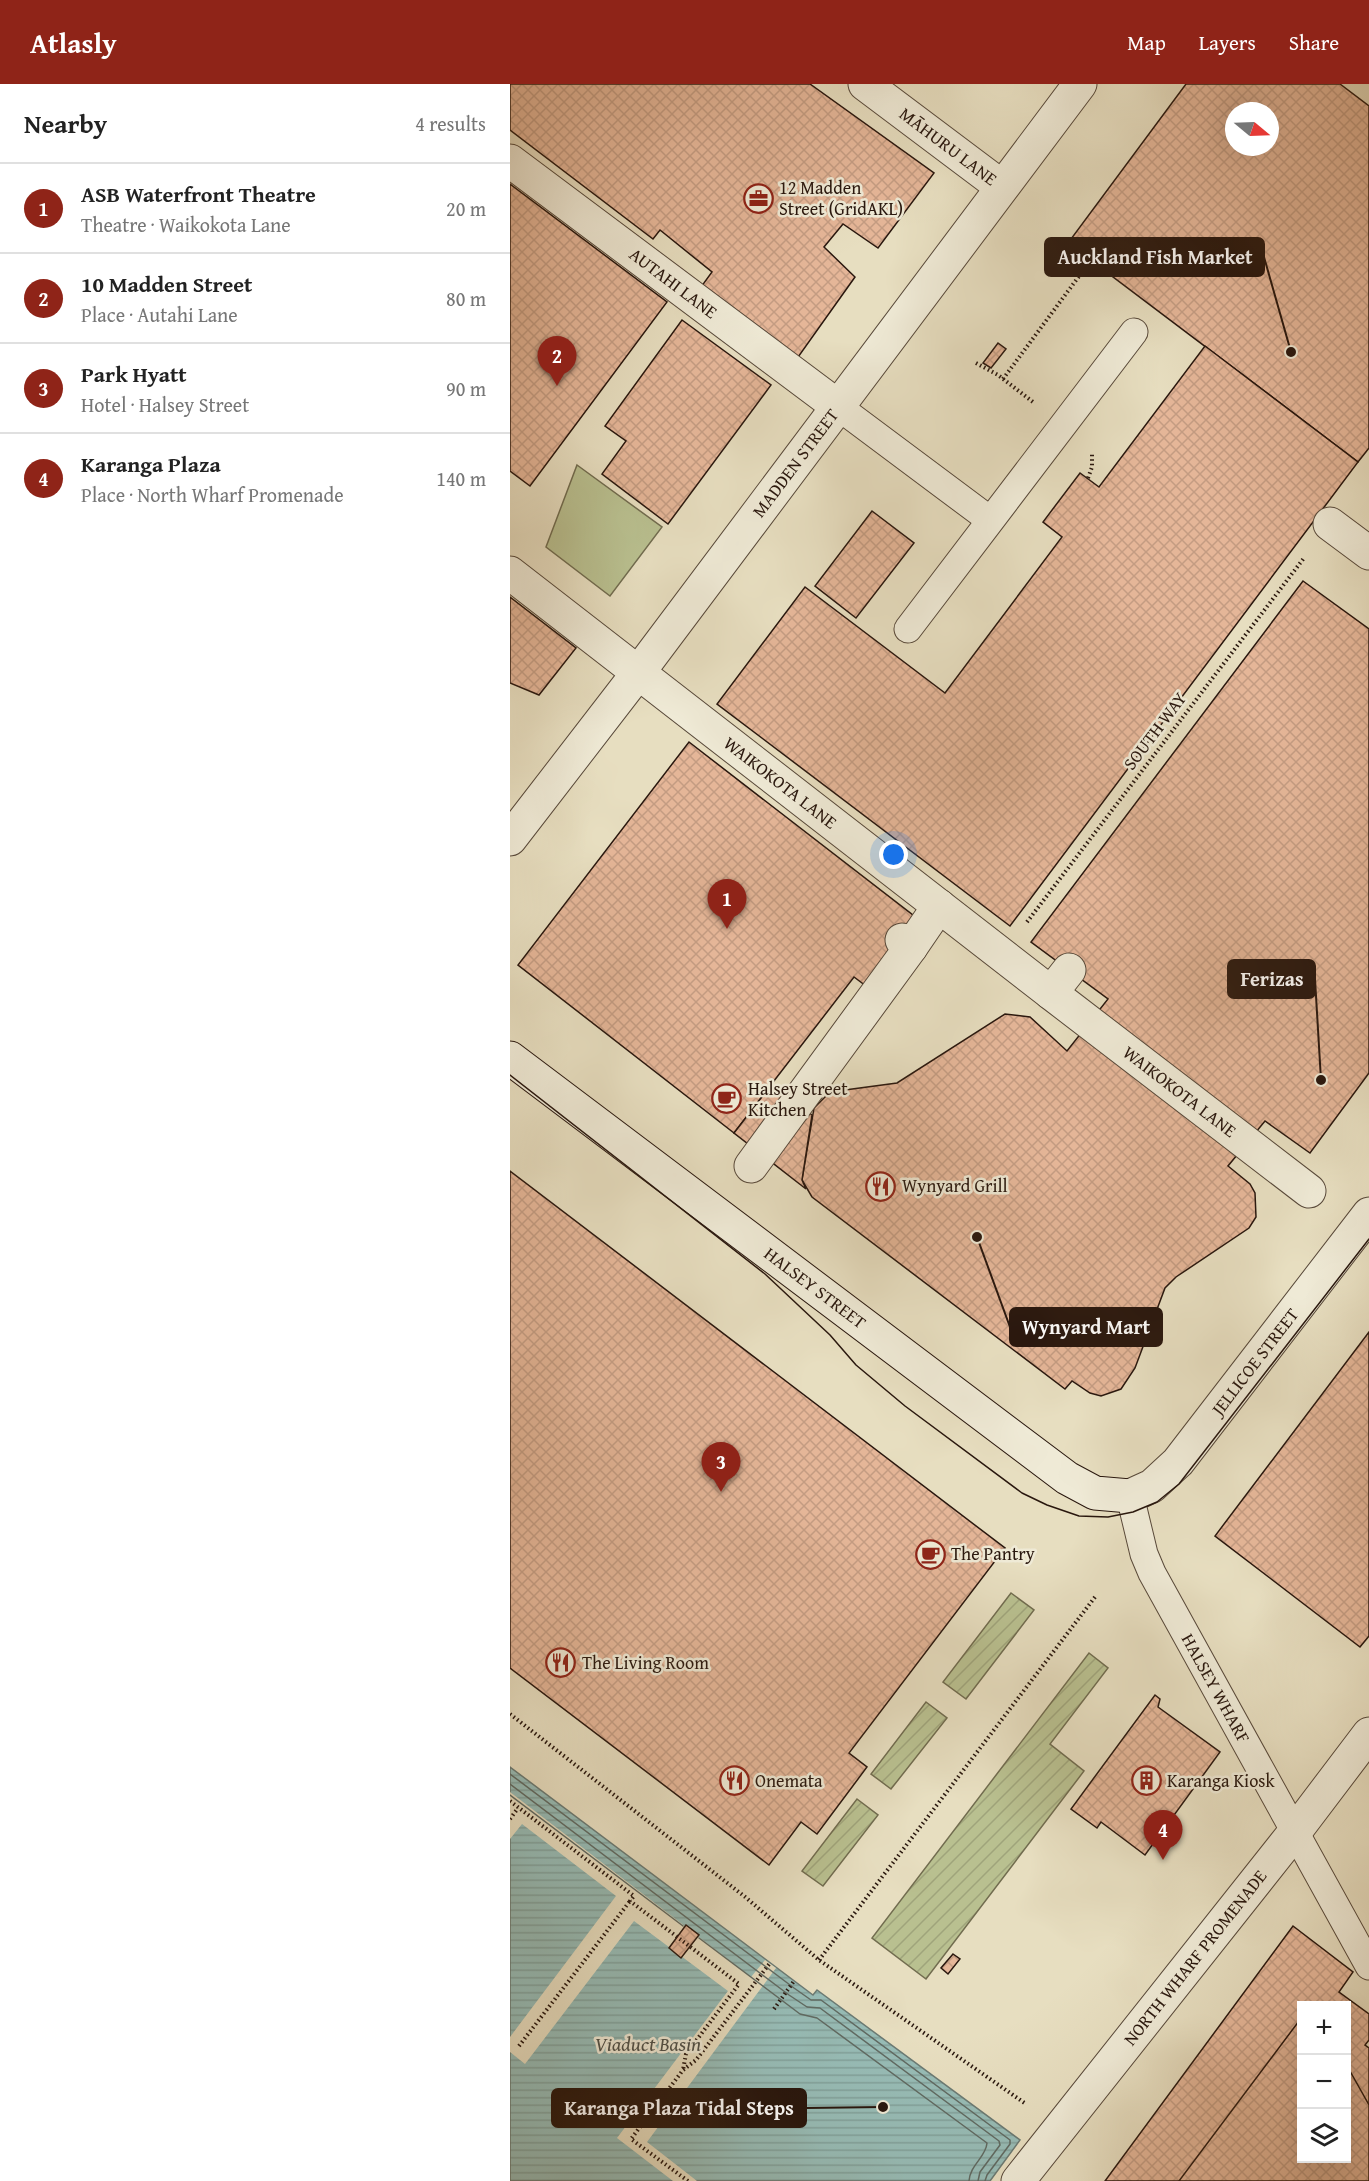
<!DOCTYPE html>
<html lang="en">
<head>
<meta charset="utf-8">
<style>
	body { margin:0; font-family:"Gentium Book Plus",serif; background:#f2f2f2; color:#222 }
	.controls { position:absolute; right:18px; bottom:18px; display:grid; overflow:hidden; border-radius:0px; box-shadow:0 6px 24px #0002 }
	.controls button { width:54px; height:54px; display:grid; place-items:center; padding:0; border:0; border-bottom:2px solid #e0e0e0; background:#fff; color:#222; font:30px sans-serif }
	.compass { position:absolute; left:715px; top:18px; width:54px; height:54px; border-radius:50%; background:#fff; box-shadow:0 6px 24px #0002; rotate:109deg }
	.you { position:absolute; left:384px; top:771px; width:21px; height:21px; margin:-15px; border:4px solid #fff; border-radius:50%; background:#1a73e8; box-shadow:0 0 0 9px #1a73e833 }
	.badge { display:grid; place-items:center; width:39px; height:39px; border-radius:50%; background:#8f2418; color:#fff; font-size:20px; font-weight:700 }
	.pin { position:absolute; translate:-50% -50px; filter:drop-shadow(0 2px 3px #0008) }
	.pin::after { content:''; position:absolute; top:32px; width:21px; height:18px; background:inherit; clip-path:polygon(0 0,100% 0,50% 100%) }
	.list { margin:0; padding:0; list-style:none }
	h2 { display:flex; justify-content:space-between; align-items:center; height:78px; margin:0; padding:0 24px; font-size:26px }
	h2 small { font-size:20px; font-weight:400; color:#767676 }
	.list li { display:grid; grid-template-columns:39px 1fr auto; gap:18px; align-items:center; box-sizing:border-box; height:90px; padding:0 24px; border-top:2px solid #e0e0e0 }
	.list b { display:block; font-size:22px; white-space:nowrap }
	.list p { margin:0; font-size:20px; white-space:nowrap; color:#767676 }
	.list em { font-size:20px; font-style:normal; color:#767676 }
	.icon { flex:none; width:33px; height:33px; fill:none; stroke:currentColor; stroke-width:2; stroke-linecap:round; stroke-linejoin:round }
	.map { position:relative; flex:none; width:859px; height:2097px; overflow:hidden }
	header { display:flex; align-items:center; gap:36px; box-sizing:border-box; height:84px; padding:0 30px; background:#8f2418; color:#fff }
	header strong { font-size:28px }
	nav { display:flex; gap:33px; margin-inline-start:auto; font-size:21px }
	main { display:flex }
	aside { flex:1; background:#fff }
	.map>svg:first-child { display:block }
	.grass { fill:#b9c090; stroke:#716c4f; stroke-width:1.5 }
	.garden { fill:url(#garden-furrows); stroke:#716c4f; stroke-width:1.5 }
	.water { fill:url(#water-rules); stroke:#6b7a73; stroke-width:1.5 }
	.pier { fill:#e7dec0 }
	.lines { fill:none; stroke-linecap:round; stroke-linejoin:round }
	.shore { stroke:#606a62; stroke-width:1.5 }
	.building { fill:url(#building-cross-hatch); stroke:#29170e; stroke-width:1.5; fill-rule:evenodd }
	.service-casing { stroke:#58493a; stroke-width:29 }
	.pedestrian-casing { stroke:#58493a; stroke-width:35 }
	.minor-casing { stroke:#58493a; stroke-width:35 }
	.tertiary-casing { stroke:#58493a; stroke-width:35 }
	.secondary-casing { stroke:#29170e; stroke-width:35 }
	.path { stroke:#29170e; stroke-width:4; stroke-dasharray:1.5 3; stroke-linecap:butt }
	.service { stroke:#efead6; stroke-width:27 }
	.pedestrian { stroke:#efead6; stroke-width:33 }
	.minor { stroke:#efead6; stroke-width:33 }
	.tertiary { stroke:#efead6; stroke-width:33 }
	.secondary { stroke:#efead6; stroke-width:33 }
	.tram { stroke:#29170e; stroke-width:1.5 }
	.labels { text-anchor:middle; stroke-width:5; stroke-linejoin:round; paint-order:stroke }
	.street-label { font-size:18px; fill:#29170e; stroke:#efead6 }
	.poi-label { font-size:18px; fill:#29170e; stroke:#efead6; text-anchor:start }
	.water-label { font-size:20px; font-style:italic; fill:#505149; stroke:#efead6 }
	.leader { fill:none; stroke:#29170e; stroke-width:2 }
	.callout-dot { fill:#29170e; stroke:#efead6; stroke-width:2 }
	.callout { fill:#29170e; stroke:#29170e; stroke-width:2 }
	.callout-label { font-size:20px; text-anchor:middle; font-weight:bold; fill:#fff }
</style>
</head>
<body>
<header>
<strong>Atlasly</strong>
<nav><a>Map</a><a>Layers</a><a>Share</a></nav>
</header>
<main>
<aside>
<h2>Nearby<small>4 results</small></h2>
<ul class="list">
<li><span class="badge">1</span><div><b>ASB Waterfront Theatre</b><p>Theatre · Waikokota Lane</p></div><em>20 m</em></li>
<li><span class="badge">2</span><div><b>10 Madden Street</b><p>Place · Autahi Lane</p></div><em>80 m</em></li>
<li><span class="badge">3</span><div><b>Park Hyatt</b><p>Hotel · Halsey Street</p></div><em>90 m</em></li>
<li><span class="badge">4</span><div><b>Karanga Plaza</b><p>Place · North Wharf Promenade</p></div><em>140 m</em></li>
</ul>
</aside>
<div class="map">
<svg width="859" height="2097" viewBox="0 0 859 2097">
	<defs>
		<pattern id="garden-furrows" width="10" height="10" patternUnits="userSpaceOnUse" patternTransform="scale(1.5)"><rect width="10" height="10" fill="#b9c090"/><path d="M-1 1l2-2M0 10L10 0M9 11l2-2" fill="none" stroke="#9fa47b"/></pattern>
		<pattern id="water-rules" width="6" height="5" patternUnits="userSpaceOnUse" patternTransform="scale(1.5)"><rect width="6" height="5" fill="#97bcb6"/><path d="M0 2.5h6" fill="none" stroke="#82a19b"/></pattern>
		<pattern id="building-cross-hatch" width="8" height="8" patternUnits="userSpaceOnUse" patternTransform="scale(1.5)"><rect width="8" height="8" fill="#e5b698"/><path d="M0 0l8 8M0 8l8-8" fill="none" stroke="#c49c82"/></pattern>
	</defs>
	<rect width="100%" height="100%" fill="#e7dec0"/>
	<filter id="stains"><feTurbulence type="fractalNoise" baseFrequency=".00333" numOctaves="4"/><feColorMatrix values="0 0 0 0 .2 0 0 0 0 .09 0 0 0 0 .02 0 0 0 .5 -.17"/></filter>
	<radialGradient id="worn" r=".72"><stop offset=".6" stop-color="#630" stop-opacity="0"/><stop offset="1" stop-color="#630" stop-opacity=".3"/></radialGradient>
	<polygon class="grass" points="67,381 152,443 100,512 36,463"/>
	<g class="garden">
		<polygon points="501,1509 524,1526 456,1615 433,1598"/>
		<polygon points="579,1569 598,1584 540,1660 574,1687 416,1895 362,1854"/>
		<polygon points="416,1618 437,1634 381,1705 361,1690"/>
		<polygon points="347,1715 368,1731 313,1802 292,1787"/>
	</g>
	<polygon class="water" points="0,1683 303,1911 307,1906 510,2056 480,2097 0,2097"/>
	<polygon class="pier" points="0,1708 241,1893 255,1876 266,1884 137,2058 187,2097 163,2097 107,2054 218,1907 124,1837 15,1980 0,1968 0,1953 106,1812 12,1740 0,1755"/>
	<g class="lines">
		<g class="shore">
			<polyline points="0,1690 284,1904 301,1916 311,1916 500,2056 500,2060 477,2091 475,2097"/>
			<polyline points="0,1700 279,1911 297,1923 310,1924 489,2057 490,2061 470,2088 468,2097"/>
			<polyline points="0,1711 173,1842"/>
			<path d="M 189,1854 L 290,1930 L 307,1934 L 477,2059 C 476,2073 460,2081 459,2097"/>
		</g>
	</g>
	<g class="building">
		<polygon points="0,0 300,0 424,89 368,164 333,140 314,163 345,193 286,276 191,203 202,188 150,146 143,155 0,46"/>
		<path d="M 676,0 L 830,0 L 859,22 L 859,364 L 848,378 L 558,159 ZM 724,27 L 760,27 L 760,63 L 724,63 Z"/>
		<polygon points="0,100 157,218 20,402 0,387"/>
		<polygon points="172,236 261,301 158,440 92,390 116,357 95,342"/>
		<polygon points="488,259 496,265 481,284 473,279"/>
		<polygon points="695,262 848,378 500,842 207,620 295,503 435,609 552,453 533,438 570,389 589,403"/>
		<polygon points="362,427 404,459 346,534 305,502"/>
		<polygon points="793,497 859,545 859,989 800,1069 755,1037 718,1082 740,1100 745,1109 746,1133 739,1144 666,1193 655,1204 625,1284 611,1305 591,1312 580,1309 562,1297 555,1305 302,1113 292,1096 304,1024 320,1008 387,999 495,930 520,933 557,967 598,915 521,858"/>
		<polygon points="0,513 66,564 29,611 0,599"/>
		<polygon points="179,658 408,835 356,902 344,893 224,1049 8,881"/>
		<polygon points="262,1000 302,1031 292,1096 296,1105 224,1049"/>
		<polygon points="0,1087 495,1464 339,1669 357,1683 307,1750 291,1738 259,1781 0,1584"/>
		<polygon points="859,1248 859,1552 850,1563 705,1452"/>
		<polygon points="645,1611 650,1615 648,1623 710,1668 635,1771 591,1738 587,1744 561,1725"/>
		<polygon points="176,1841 189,1851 171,1874 159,1864"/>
		<path d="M 783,1842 L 843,1888 L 829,1908 L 859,1930 L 859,1956 L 855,1961 L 859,1964 L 859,2097 L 595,2097 ZM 792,1922 L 836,1922 L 836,2074 L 792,2074 Z"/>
		<polygon points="443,1870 450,1875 438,1890 431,1884"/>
		<polygon points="792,1933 792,2074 836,2074 836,1980 859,2021 859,2097 669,2097"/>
	</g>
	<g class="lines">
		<defs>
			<g id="service">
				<polyline points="326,321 480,436"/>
				<polyline points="398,545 624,248"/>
				<path id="s1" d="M 620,1412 L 634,1470 L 642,1489 L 859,1882"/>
			</g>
			<g id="pedestrian">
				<path id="s2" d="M 0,77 L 326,321"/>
				<polyline points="820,440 859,469"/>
				<path id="s3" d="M 541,909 L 799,1107"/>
				<polyline points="241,1082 401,863"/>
				<path id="s4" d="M 508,2097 L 784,1749 L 859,1650"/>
			</g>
			<g id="minor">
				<path id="s5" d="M 355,0 L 492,103"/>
				<path id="s6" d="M 0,489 L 541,909 L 559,886"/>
				<path id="s7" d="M 0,755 L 128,589 L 570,0"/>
				<polyline points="392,856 401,863 429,822"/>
			</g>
			<g id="tertiary">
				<path id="s8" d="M 620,1412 L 642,1402 L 668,1378 L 859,1130"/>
			</g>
			<g id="secondary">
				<path id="s9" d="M 0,974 L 557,1394 L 585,1409 L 620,1412"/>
			</g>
		</defs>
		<use href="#service" class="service-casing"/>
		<use href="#pedestrian" class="pedestrian-casing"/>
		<use href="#minor" class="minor-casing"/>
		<use href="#tertiary" class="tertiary-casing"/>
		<use href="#secondary" class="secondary-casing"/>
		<g class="path">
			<polyline points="466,279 488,291 523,318"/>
			<polyline points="493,295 581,176"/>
			<polyline points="578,394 582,383 582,369"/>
			<polyline points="517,838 794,474"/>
			<polyline points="0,1630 234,1812 309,1876 516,2020"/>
			<polyline points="0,1717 124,1812 120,1817 229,1900 176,1970 173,1986"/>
			<polyline points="0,1735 8,1724"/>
			<polyline points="309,1876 585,1513"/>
			<polyline points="264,1925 284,1897"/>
			<polyline points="9,1962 120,1817"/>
			<polyline points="178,2097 121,2055 173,1986 186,1976 260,1879"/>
		</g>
		<use href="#service" class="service"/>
		<use href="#pedestrian" class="pedestrian"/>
		<use href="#minor" class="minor"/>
		<use href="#tertiary" class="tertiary"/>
		<use href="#secondary" class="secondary"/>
		<polyline class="tram" points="0,991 255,1190 320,1251 346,1281 395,1322 512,1409 537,1421 569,1432 598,1433 623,1428 647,1418 669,1400 859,1155"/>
	</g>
	<defs>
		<symbol id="office-ring" viewBox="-11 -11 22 22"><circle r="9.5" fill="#efead6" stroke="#8f2418" stroke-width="1.5"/><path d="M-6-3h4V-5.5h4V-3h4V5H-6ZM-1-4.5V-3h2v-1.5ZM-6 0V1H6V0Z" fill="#8f2418"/></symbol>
		<symbol id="cafe-ring" viewBox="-11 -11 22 22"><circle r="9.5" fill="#efead6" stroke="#8f2418" stroke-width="1.5"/><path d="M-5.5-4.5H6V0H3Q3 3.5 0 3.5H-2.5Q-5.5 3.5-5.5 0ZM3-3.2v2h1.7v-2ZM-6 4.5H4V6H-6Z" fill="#8f2418"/></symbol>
		<symbol id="restaurant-ring" viewBox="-11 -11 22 22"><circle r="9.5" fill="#efead6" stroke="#8f2418" stroke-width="1.5"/><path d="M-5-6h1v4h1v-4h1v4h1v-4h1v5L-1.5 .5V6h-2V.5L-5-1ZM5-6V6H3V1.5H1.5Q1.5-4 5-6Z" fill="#8f2418"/></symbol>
		<symbol id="building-ring" viewBox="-11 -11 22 22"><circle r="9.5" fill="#efead6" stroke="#8f2418" stroke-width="1.5"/><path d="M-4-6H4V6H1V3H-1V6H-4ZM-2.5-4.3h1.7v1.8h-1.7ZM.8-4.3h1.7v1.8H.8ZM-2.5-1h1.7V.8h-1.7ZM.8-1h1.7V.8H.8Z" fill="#8f2418"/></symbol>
	</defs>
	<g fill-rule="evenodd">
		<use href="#office-ring" x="232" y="98" width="33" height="33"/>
		<use href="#cafe-ring" x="200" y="998" width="33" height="33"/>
		<use href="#restaurant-ring" x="354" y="1086" width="33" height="33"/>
		<use href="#cafe-ring" x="404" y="1454" width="33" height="33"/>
		<use href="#restaurant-ring" x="34" y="1562" width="33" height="33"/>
		<use href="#restaurant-ring" x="208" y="1680" width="33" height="33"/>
		<use href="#building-ring" x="620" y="1680" width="33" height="33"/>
	</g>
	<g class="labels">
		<g class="street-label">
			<text dy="6" stroke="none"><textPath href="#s5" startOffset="104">MĀHURU LANE</textPath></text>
			<text dy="6" stroke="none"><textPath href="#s2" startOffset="204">AUTAHI LANE</textPath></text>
			<text dy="6" stroke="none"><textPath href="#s7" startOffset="472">MADDEN STREET</textPath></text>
			<text transform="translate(645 647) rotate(-53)" y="6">SOUTH WAY</text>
			<text dy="6" stroke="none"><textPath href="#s6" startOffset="342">WAIKOKOTA LANE</textPath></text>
			<text dy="6" stroke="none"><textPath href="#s3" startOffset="162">WAIKOKOTA LANE</textPath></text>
			<text dy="6" stroke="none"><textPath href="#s9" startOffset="382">HALSEY STREET</textPath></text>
			<text dy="6" stroke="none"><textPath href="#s8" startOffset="186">JELLICOE STREET</textPath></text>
			<text dy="6" stroke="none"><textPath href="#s1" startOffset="212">HALSEY WHARF</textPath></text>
			<text dy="6" stroke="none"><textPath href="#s4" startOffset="285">NORTH WHARF PROMENADE</textPath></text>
		</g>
		<g class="poi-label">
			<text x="269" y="110">12 Madden<tspan x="269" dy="21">Street (GridAKL)</tspan></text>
			<text x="238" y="1011">Halsey Street<tspan x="238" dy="21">Kitchen</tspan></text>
			<text x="392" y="1108">Wynyard Grill</text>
			<text x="441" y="1476">The Pantry</text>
			<text x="72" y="1585">The Living Room</text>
			<text x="245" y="1703">Onemata</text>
			<text x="657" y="1703">Karanga Kiosk</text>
		</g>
		<g class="water-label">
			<text x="138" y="1967">Viaduct Basin</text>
		</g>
	</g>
	<path class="leader" d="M781 268L754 173M811 996L805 895M467 1153L500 1243M373 2023L296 2024"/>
	<g class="callout-dot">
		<circle cx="781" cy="268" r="6"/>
		<circle cx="811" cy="996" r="6"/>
		<circle cx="467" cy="1153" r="6"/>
		<circle cx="373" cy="2023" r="6"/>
	</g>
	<g class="callout">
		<rect x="535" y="154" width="219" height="38" rx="6"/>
		<rect x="718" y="876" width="87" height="38" rx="6"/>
		<rect x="500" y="1224" width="152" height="38" rx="6"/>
		<rect x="42" y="2005" width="254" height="38" rx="6"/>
	</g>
	<g class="callout-label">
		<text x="645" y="180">Auckland Fish Market</text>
		<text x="762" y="902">Ferizas</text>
		<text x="576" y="1250">Wynyard Mart</text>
		<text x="169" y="2031">Karanga Plaza Tidal Steps</text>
	</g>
	<rect width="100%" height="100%" filter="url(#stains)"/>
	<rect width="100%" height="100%" fill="url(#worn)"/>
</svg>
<div class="controls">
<button>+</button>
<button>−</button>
<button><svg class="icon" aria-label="layers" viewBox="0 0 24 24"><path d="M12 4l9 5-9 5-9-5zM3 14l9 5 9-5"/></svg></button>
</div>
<svg class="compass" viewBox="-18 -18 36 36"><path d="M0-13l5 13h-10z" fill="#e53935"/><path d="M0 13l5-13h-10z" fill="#767676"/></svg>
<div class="you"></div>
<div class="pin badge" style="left:217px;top:845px">1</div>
<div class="pin badge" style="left:47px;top:302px">2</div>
<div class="pin badge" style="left:211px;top:1408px">3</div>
<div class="pin badge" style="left:653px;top:1776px">4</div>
</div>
</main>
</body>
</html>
